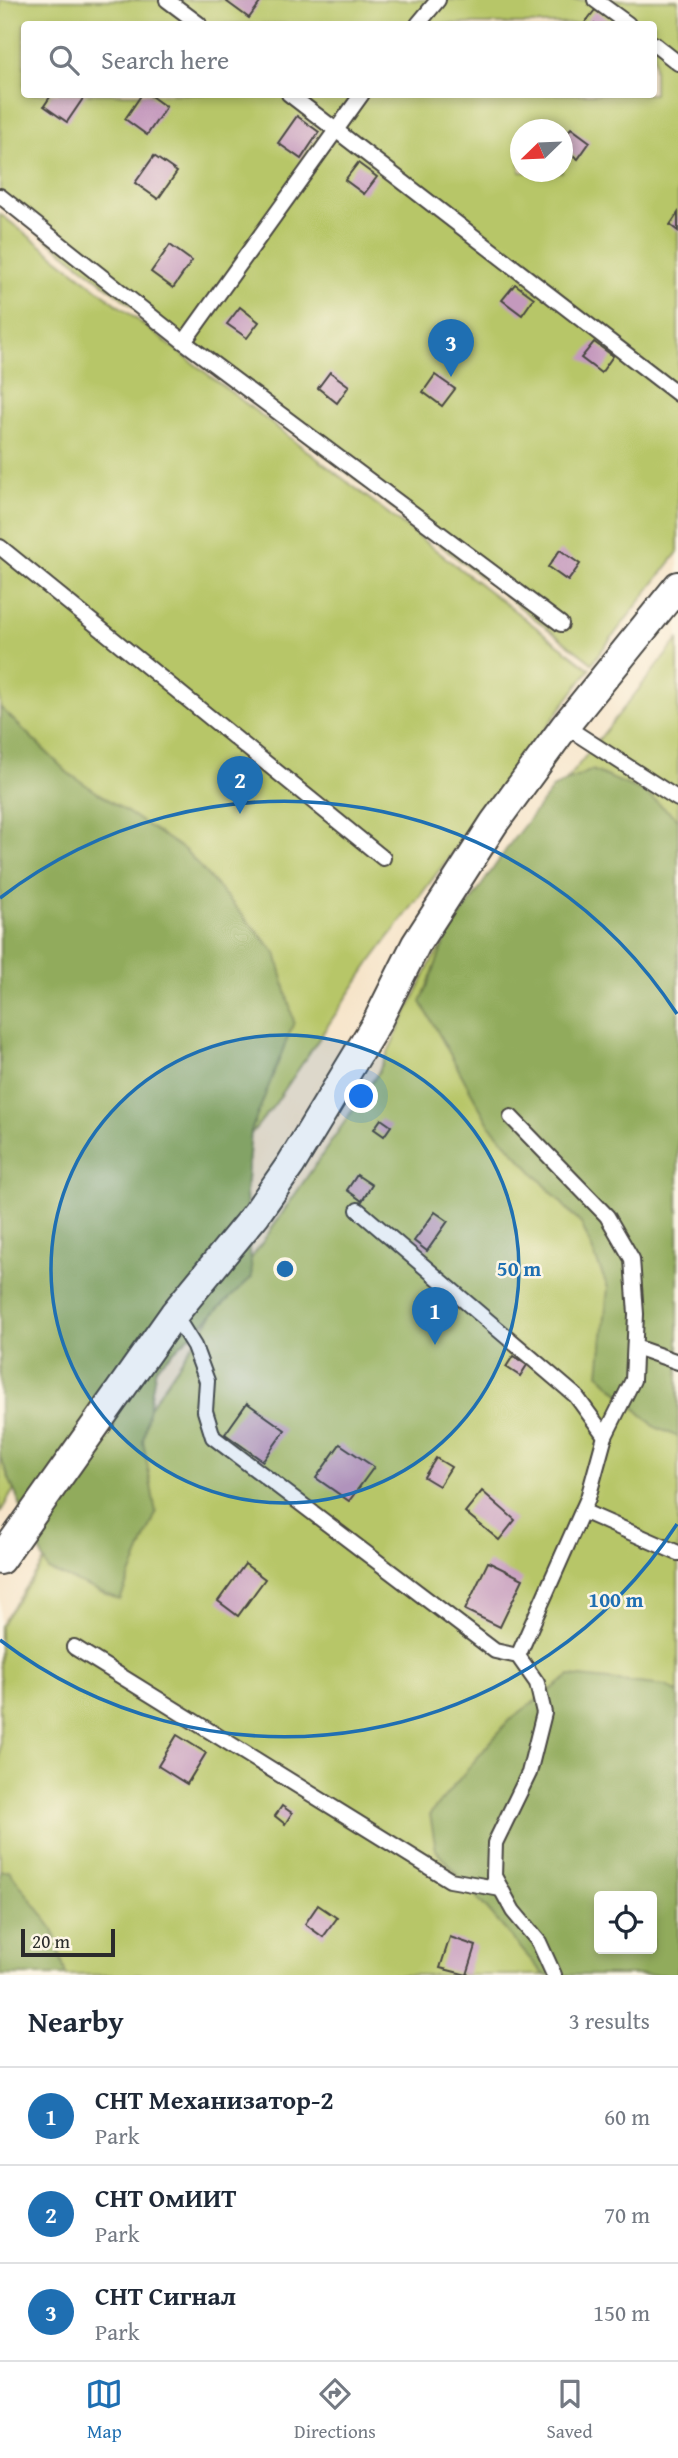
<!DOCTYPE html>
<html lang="en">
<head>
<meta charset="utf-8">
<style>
	body { margin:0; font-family:"Gentium Book Plus",serif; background:#f2f2f3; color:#1f2937 }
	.controls { position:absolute; right:21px; bottom:21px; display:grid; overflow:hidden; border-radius:7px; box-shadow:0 4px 10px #0003 }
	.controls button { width:63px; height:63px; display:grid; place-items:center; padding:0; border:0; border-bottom:2px solid #e0e1e3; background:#fff; color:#1f2937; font:35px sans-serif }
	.compass { position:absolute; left:510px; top:119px; width:63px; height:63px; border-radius:50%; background:#fff; box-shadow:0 4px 10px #0003; rotate:247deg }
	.scale { position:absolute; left:21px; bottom:18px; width:94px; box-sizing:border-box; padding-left:7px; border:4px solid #2b2b2b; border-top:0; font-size:19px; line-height:24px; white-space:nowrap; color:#2b2b2b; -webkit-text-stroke:5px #fcf5e5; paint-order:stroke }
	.you { position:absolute; left:362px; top:1097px; width:24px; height:24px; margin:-18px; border:5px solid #fff; border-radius:50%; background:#1a73e8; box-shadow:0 0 0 10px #1a73e833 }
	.badge { display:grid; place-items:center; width:46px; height:46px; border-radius:50%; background:#1f6fb2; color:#fff; font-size:23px; font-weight:700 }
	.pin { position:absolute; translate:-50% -58px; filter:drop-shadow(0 2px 4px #0008) }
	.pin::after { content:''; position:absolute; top:37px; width:24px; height:21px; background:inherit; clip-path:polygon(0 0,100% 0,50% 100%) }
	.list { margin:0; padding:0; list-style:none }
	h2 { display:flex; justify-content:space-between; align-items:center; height:91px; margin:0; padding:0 28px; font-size:30px }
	h2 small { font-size:23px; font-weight:400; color:#747a83 }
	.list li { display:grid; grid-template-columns:46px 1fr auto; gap:21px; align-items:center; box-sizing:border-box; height:98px; padding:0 28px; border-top:2px solid #e0e1e3 }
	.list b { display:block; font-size:26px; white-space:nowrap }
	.list p { margin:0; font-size:23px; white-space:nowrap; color:#747a83 }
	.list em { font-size:23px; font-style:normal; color:#747a83 }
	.icon { flex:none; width:38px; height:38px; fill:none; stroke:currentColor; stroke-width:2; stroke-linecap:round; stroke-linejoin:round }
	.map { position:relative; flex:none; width:678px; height:1975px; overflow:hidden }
	.search { position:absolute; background:#fff; box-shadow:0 4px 10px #0003; left:21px; right:21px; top:21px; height:77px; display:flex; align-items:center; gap:18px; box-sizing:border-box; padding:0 24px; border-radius:7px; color:#747a83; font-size:26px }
	.sheet { height:385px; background:#fff }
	nav { display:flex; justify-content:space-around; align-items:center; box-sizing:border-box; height:98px; border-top:2px solid #e0e1e3; background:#fff; font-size:19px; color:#747a83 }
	nav a { display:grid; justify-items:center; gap:4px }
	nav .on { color:#1f6fb2 }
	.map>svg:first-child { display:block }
	.green { fill:#b7c668; stroke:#71784a; stroke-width:2; fill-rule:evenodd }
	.forest { fill:#91ab5c; stroke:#5e6b44; stroke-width:2; fill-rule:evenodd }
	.building { fill:#c499bd }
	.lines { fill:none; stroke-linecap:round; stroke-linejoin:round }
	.service-casing { stroke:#494743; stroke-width:18 }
	.minor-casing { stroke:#494743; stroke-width:32 }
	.service { stroke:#fff; stroke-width:14 }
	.minor { stroke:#fff; stroke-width:28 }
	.ring { fill:none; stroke:#1f6fb2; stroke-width:3.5 }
	.centre { fill:#1f6fb2; stroke:#fcf5e5; stroke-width:3.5 }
	.ring-label { font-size:21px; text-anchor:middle; font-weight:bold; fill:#1f6fb2; stroke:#fcf5e5; stroke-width:5; stroke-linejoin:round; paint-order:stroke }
</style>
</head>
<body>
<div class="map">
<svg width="678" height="1975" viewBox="0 0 678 1975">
	<rect width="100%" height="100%" fill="#fcf5e5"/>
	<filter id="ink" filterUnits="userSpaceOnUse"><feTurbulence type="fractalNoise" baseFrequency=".0143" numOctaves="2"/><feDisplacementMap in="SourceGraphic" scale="14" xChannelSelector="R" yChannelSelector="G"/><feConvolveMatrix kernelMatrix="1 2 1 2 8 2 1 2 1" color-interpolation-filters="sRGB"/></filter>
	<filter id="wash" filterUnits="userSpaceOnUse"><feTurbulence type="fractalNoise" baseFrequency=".00686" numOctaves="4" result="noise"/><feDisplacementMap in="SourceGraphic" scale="28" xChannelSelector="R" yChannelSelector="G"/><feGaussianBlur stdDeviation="1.57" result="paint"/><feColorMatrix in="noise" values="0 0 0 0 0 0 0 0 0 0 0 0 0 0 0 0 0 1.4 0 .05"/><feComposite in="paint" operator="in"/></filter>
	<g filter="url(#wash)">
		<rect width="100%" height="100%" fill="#f6e4c9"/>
		<g class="green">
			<path d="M 0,0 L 678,0 L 678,552 L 592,663 L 0,203 ZM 24,24 L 654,24 L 654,94 L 24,94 ZM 520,130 L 562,130 L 562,172 L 520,172 Z"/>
			<polygon points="0,214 590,669 372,960 275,1104 147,1264 0,1513"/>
			<path d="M 678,640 L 678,1975 L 0,1975 L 0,1626 L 378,1073 L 432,960 L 506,856 ZM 599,1896 L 652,1896 L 652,1949 L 599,1949 Z"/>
		</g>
		<g class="forest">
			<polygon points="0,707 68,773 186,851 276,953 294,1022 251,1131 246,1193 252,1277 156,1368 143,1441 156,1513 120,1600 48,1570 0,1457"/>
			<polygon points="592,770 644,792 678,819 678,1437 655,1427 599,1374 608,1288 582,1225 490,1126 421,1002 447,936 512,841 554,787"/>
			<path d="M 570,1676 L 666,1686 L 678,1693 L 678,1975 L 544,1975 L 436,1850 L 430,1814 L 509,1720 ZM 599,1896 L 652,1896 L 652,1949 L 599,1949 Z"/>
			<polygon points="9,1870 53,1929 66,1975 0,1975 0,1871"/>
		</g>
		<g id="blocks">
			<g class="building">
				<polygon points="229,0 262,0 249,18 227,2"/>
				<polygon points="595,10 615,24 584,24"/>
				<polygon points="52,94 86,94 67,122 44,106"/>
				<polygon points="142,94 148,94 166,107 147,135 125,119"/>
				<polygon points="297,116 319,132 301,159 278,143"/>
				<polygon points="571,128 590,142 578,159 562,147 562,139"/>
				<polygon points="154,156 177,172 158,199 135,183"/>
				<polygon points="358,163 377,177 364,194 345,180"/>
				<polygon points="678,213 678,231 670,225"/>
				<polygon points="170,245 192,261 173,288 151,272"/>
				<polygon points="515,284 534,298 522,315 502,300"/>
				<polygon points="240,307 259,322 247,338 227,324"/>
				<polygon points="594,342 613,356 601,373 581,358"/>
				<polygon points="330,372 349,386 337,403 318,388"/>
				<polygon points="435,375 455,389 442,406 423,392"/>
				<polygon points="560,550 580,564 568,581 548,567"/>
				<polygon points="381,1119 391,1126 384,1136 374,1129"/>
				<polygon points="357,1175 372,1185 362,1201 347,1190"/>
				<polygon points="435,1212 448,1221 427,1251 414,1241"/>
				<polygon points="513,1356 527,1365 520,1376 506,1367"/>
				<polygon points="247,1403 285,1430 263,1461 225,1434"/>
				<polygon points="340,1444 374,1467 349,1501 316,1478"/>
				<polygon points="436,1458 451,1467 439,1486 424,1477"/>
				<polygon points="482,1491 515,1520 499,1540 465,1512"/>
				<polygon points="488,1562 523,1579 500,1627 465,1610"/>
				<polygon points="245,1564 265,1579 238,1616 218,1601"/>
				<polygon points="177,1735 206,1753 187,1784 158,1766"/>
				<polygon points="282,1806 292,1813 285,1824 275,1816"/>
				<polygon points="318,1905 337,1918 323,1937 305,1924"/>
				<polygon points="450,1937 476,1946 467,1975 440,1968"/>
			</g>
		</g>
	</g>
	<g filter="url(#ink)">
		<use href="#blocks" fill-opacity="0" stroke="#494743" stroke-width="2"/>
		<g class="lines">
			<defs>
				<g id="service">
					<polyline points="167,0 199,24"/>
					<polyline points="595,0 628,24"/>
					<polyline points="418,24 438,0"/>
					<polyline points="654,44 678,63"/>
					<polyline points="289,94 678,394"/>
					<polyline points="0,196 184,342 561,624"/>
					<polyline points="184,342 362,94"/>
					<polyline points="0,547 383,858"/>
					<polyline points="565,726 678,799"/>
					<polyline points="511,1117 607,1216 632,1259 636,1314 633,1380 605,1436 588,1498 518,1656"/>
					<polyline points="358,1210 576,1396 605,1436"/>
					<polyline points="174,1314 194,1346 207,1381 205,1411 213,1437 495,1651 518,1656 537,1683 544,1713 529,1773 495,1843 494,1876 513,1911 539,1942 554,1975"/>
					<polyline points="635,1347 678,1362"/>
					<polyline points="582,1511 678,1553"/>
					<polyline points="74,1647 450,1880 501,1889"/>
				</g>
				<polyline id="minor" points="0,1560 174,1314 256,1214 291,1164 376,1024 416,944 494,823 565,726 678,586"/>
			</defs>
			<use href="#service" class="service-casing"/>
			<use href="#minor" class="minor-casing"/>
			<use href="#service" class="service"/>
			<use href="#minor" class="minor"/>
		</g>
	</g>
	<circle cx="285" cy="1269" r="234" fill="#1f6fb2" fill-opacity=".12"/>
	<g class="ring">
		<circle cx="285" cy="1269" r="234"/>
		<path d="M677 1524A468 468 0 0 1 0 1640M0 898A468 468 0 0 1 677 1014"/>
	</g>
	<circle cx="285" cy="1269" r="10" class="centre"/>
	<g class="ring-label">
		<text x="519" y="1276">50 m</text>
		<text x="616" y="1607">100 m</text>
	</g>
</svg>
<div class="controls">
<button><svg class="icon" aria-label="locate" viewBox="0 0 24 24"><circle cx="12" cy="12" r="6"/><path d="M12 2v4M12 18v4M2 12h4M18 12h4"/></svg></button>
</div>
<svg class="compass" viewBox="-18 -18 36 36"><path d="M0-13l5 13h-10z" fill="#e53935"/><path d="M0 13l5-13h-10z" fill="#747a83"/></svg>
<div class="scale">20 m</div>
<div class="you"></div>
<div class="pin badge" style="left:435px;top:1345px">1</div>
<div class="pin badge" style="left:240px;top:814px">2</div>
<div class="pin badge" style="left:451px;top:377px">3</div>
<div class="search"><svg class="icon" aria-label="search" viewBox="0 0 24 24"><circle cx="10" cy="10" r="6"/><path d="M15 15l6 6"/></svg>Search here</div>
</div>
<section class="sheet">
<h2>Nearby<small>3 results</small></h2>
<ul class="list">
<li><span class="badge">1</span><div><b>СНТ Механизатор-2</b><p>Park</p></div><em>60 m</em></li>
<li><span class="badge">2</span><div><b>СНТ ОмИИТ</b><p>Park</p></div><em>70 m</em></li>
<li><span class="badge">3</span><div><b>СНТ Сигнал</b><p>Park</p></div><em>150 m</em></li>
</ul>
</section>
<nav>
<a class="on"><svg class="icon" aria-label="map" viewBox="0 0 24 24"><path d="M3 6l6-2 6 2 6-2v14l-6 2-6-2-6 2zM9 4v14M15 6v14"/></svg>Map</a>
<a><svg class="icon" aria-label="directions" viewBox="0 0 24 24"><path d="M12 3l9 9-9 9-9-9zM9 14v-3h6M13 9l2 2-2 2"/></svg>Directions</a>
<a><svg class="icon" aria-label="saved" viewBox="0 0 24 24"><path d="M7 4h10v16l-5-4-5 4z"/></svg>Saved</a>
</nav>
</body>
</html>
